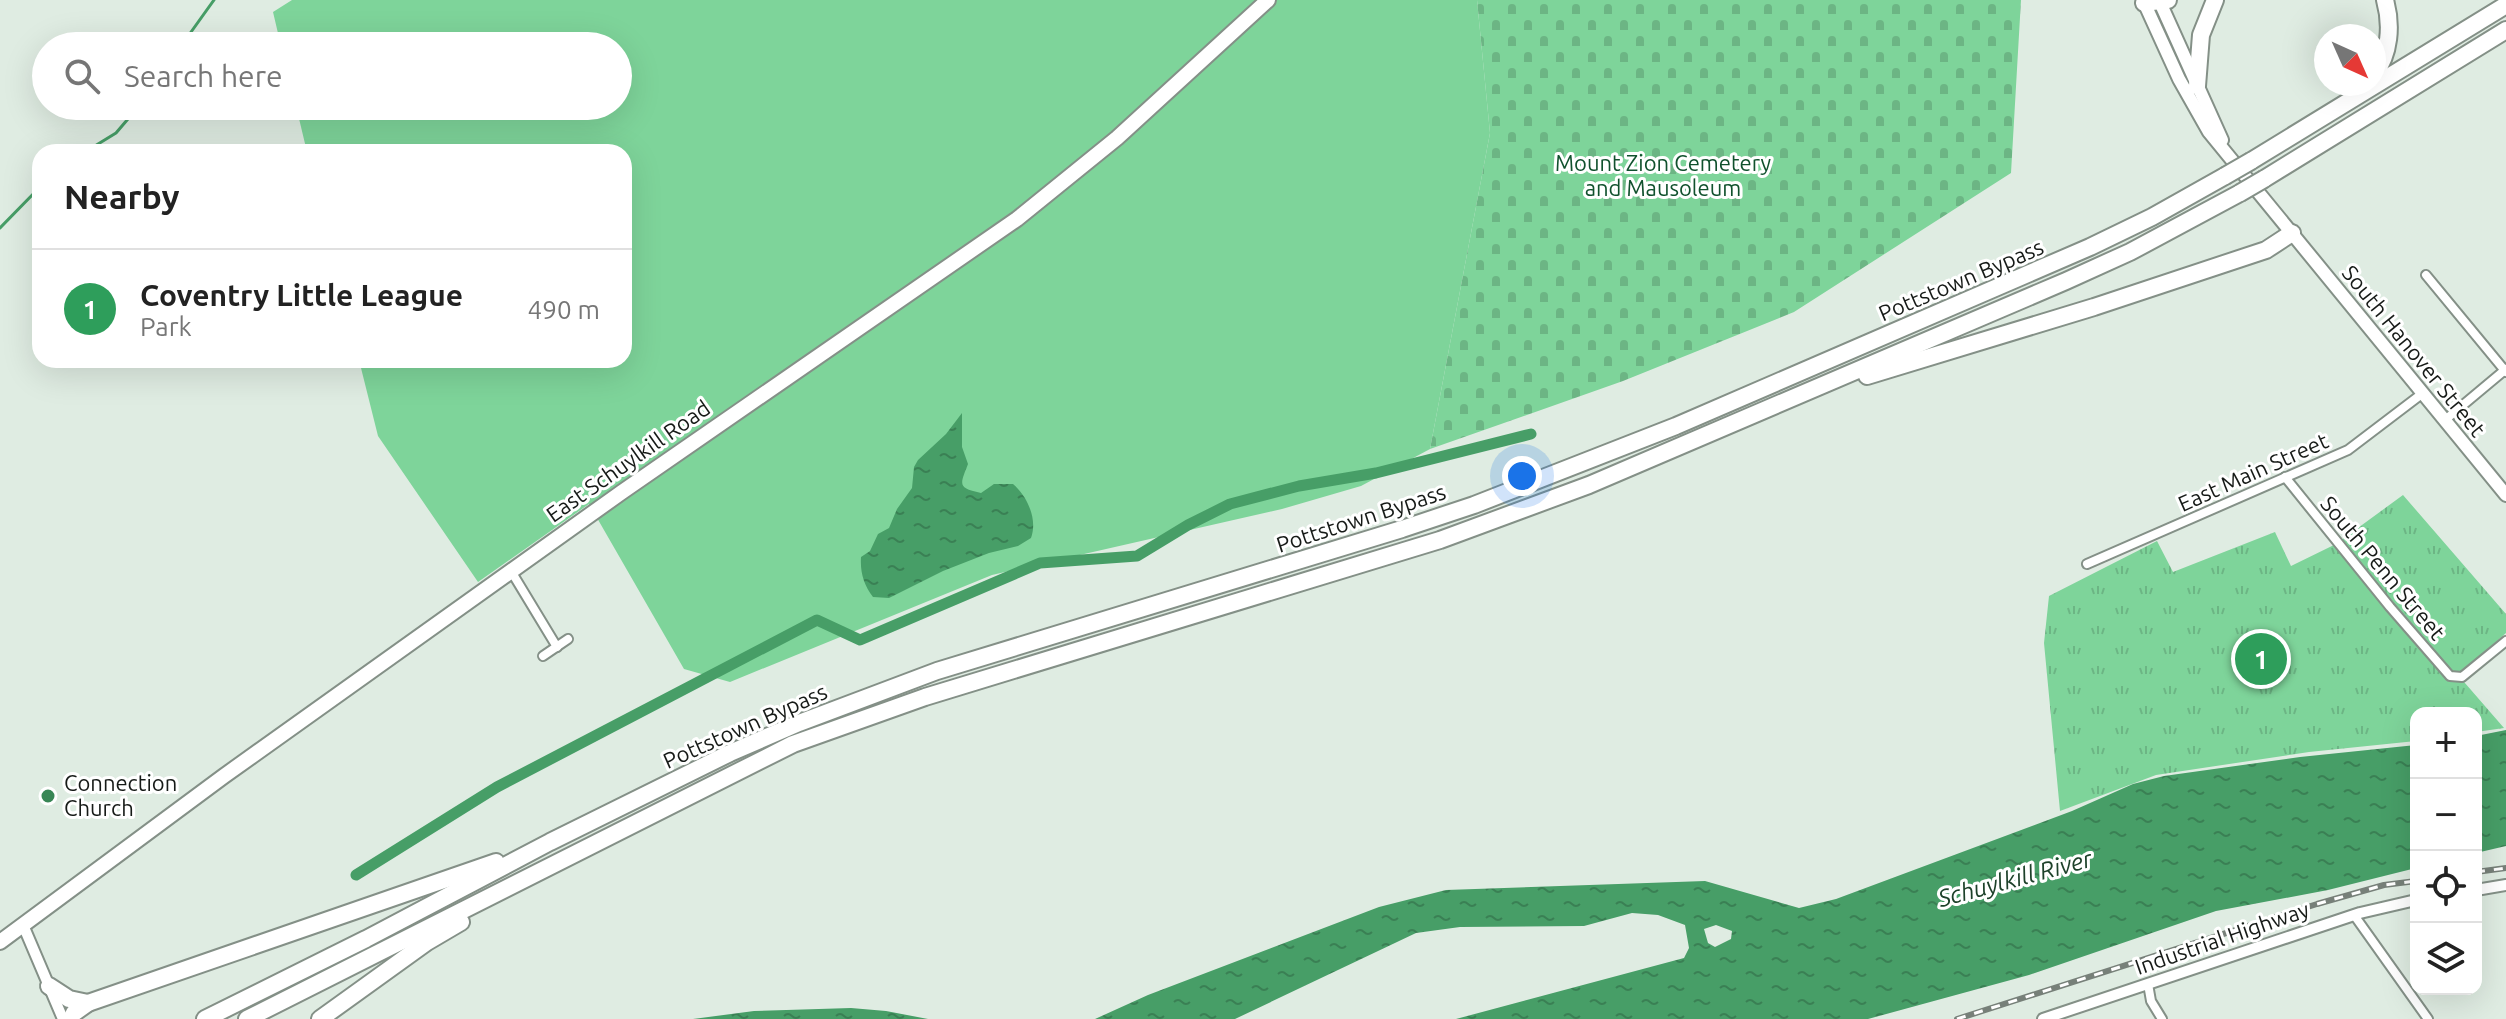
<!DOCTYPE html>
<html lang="en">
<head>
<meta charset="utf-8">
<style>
	body { margin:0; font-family:Ubuntu,sans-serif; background:#f2f2f2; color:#222 }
	.controls { position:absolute; right:24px; bottom:24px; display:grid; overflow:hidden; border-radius:16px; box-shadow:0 8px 32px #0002 }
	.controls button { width:72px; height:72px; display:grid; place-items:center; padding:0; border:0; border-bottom:2px solid #e0e0e0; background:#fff; color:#222; font:40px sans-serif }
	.compass { position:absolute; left:2314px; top:24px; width:72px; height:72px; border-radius:50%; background:#fff; box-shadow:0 8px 32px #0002; rotate:135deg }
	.you { position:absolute; left:1522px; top:476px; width:28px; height:28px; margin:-20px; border:6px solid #fff; border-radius:50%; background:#1a73e8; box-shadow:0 0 0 12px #1a73e833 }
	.badge { display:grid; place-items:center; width:52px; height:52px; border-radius:50%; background:#388655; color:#fff; font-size:26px; font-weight:700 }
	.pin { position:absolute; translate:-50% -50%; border:4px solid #fff; box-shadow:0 2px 8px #0006 }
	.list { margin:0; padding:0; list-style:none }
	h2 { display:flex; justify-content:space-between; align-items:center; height:104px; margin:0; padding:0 32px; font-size:34px }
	h2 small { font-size:26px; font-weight:400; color:#767676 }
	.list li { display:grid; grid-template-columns:52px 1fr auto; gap:24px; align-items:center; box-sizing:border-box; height:120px; padding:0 32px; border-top:2px solid #e0e0e0 }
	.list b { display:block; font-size:30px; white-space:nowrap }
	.list p { margin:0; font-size:26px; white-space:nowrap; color:#767676 }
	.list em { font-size:26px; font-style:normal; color:#767676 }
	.icon { flex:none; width:44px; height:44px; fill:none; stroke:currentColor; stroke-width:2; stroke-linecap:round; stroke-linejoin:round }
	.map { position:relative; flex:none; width:2506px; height:1019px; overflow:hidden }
	.search { position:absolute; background:#fff; box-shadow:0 8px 32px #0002; left:32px; top:32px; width:600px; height:88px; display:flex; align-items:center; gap:20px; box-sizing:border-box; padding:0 28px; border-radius:44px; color:#767676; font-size:30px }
	.panel { position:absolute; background:#fff; box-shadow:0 8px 32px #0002; left:32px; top:144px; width:600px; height:224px; border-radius:24px }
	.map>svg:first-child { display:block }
	.grass { fill:#7ed49a }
	.cemetery { fill:url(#cemetery-stones) }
	.park { fill:url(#park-tufts) }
	.water { fill:url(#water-ripples); fill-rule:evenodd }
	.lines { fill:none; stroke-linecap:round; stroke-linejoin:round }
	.stream { stroke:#479e67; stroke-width:3 }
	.canal { stroke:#479e67; stroke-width:11 }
	.minor-casing { stroke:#849087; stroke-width:12 }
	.tertiary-casing { stroke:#849087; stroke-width:14 }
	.secondary-casing { stroke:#849087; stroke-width:16 }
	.primary-casing { stroke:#849087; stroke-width:18 }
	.motorway-casing { stroke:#849087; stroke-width:20 }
	.minor { stroke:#fff; stroke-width:8 }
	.tertiary { stroke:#fff; stroke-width:10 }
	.secondary { stroke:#fff; stroke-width:12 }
	.primary { stroke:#fff; stroke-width:14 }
	.motorway { stroke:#fff; stroke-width:16 }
	.rail-casing { stroke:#778079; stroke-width:6 }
	.rail { stroke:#fff; stroke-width:3; stroke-dasharray:9; stroke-linecap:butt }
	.motorway-bridge-casing { stroke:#849087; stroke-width:20; stroke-linecap:butt }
	.motorway-bridge { stroke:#fff; stroke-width:16 }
	.poi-dot { fill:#388655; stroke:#fff; stroke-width:3 }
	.labels { text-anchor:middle; stroke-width:6; stroke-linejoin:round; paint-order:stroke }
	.park-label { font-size:22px; fill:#10512d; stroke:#fff }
	.street-label { font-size:22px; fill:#161a17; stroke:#fff }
	.poi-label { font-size:22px; fill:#161a17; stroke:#fff; text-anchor:start }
	.water-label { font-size:24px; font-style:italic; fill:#1d412a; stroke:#fff }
</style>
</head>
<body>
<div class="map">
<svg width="2506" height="1019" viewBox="0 0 2506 1019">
	<defs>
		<pattern id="cemetery-stones" width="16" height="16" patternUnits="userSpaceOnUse" patternTransform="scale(2)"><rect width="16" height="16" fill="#7ed49a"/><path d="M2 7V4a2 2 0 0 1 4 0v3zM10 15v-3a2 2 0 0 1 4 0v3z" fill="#6cb584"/></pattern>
		<pattern id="park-tufts" width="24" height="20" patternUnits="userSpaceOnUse" patternTransform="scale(2)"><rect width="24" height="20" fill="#7ed49a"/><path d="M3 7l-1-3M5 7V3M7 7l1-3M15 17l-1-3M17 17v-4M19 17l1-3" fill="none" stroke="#6cb584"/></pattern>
		<pattern id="water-ripples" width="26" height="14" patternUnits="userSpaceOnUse" patternTransform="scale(2)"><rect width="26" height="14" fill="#479e67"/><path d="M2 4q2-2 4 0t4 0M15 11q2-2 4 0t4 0" fill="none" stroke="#3a8054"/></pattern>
	</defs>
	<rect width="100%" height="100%" fill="#dfece2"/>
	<polygon class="grass" points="292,0 1477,0 1490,133 1430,449 1361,486 1282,509 992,575 730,682 684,669 589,504 478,582 378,436 359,360 624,360 624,152 307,152 296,106 618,106 618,46 281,46 273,12"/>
	<polygon class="cemetery" points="1477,0 2021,0 2011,173 1794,312 1623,381 1430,449 1490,133"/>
	<polygon class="park" points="2403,495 2506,614 2506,633 2458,675 2504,728 2476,732 2476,713 2416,713 2416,741 2309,752 2156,775 2060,811 2044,643 2049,596 2157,541 2173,572 2275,532 2291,566 2336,544"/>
	<g class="water">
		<path d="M 962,413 L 962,447 L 968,464 C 960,485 957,488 981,493 L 994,484 L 1013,484 C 1027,496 1038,519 1031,538 L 1018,546 L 989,553 L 943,571 L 889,598 L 873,597 C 864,585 860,573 861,557 L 870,551 L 878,534 L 889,528 L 897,509 L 912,488 L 914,467 L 918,460 L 946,434 Z"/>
		<polygon points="2506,730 2506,846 2476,853 2476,736"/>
		<path d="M 2416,745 L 2416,868 L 2328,890 L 2216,911 L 2029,975 L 1868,1019 L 1456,1019 L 1684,958 L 1689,948 L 1685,925 L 1658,915 L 1632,913 L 1584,926 L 1460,927 L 1416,933 L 1235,1019 L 1095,1019 L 1148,995 L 1379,907 L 1446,890 L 1705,881 L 1799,908 L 1836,899 L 2072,811 L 2133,784 L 2164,776 L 2300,757 ZM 1716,925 L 1732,931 L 1731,939 L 1715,947 L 1708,943 L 1704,929 Z"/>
		<polygon points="851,1008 886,1011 928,1019 693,1019 754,1011"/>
	</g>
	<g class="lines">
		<g class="stream">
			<polyline points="181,46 214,0"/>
			<polyline points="85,152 116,133 139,106"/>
			<polyline points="0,228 40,187"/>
		</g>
		<polyline class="canal" points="356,875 497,787 817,620 860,640 1040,563 1137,556 1188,525 1230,504 1299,486 1376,473 1531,434"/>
		<defs>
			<g id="minor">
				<polyline points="2426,275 2506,372"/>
				<polyline points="2445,420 2506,369"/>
				<polyline points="2285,477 2390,607 2450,676 2462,677 2506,641"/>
				<polyline points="2087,564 2348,450 2423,393"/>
				<polyline points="511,571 557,647"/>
				<polyline points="543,656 568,639"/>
				<polyline points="2354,915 2428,1019"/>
				<polyline points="2148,984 2151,1001 2162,1019"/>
			</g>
			<g id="tertiary">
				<polyline points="2476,890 2506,885"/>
				<polyline points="23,925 63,1019"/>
				<polyline points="2043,1019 2360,913 2416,900"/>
			</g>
			<g id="secondary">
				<polyline points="2143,0 2179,79 2209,132 2506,495"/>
				<polyline points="2159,0 2222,140"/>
			</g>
			<polyline id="primary" points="0,942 224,776 622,492 1017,219 1117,138 1268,0"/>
			<g id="motorway">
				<polyline points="2144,3 2168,0"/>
				<path d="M 2374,75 C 2390,54 2392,25 2385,0"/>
				<polyline points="2197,86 2201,35 2215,0"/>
				<polyline points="2251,161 2506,5"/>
				<polyline points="2264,179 2506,30"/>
				<polyline points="1867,376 2094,307 2266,250 2292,233"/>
				<polyline points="49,986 69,999 88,1003"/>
				<polyline points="71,1019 74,1013 88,1003 496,862"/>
				<polyline points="205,1019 366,939 550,842 730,753 799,723 937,671 1402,529 1474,505 1676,426 2090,247 2152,217 2225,176"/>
				<polyline points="247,1019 793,744 925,697 1440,540 1589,485 2066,281 2130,252 2240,193"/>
				<polyline points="320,1019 427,942 461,922"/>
			</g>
		</defs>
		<use href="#minor" class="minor-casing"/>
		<use href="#tertiary" class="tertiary-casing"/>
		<use href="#secondary" class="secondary-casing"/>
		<use href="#primary" class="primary-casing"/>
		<use href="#motorway" class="motorway-casing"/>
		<use href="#minor" class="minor"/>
		<use href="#tertiary" class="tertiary"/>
		<use href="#secondary" class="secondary"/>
		<use href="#primary" class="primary"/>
		<use href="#motorway" class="motorway"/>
		<defs>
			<g id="rail">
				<polyline points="2476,872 2506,868"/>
				<polyline points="1957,1019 2317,904 2384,885 2416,881"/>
			</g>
		</defs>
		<use href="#rail" class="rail-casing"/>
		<use href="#rail" class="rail"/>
		<defs>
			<g id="motorway-bridge">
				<polyline points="2225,176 2251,161"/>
				<polyline points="2240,193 2264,179"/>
			</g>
		</defs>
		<use href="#motorway-bridge" class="motorway-bridge-casing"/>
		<use href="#motorway-bridge" class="motorway-bridge"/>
	</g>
	<circle class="poi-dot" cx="48" cy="796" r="8"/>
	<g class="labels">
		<g class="park-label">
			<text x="1663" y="171">Mount Zion Cemetery<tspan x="1663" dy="25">and Mausoleum</tspan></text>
		</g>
		<g class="street-label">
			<text transform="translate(1961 280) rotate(-23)" y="8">Pottstown Bypass</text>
			<text transform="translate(2414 351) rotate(51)" y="8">South Hanover Street</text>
			<text transform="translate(628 461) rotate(-35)" y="8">East Schuylkill Road</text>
			<text transform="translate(2253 472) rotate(-24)" y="8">East Main Street</text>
			<text transform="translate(1361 518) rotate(-18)" y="8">Pottstown Bypass</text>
			<text transform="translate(2383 568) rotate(50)" y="8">South Penn Street</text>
			<text transform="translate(745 726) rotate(-24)" y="8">Pottstown Bypass</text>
			<text transform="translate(2222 938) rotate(-19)" y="8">Industrial Highway</text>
		</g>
		<g class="poi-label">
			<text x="64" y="791">Connection<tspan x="64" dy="25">Church</tspan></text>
		</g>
		<g class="water-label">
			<text transform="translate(2015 879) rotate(-15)" y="8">Schuylkill River</text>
		</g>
	</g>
</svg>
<div class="controls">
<button>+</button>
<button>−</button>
<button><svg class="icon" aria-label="locate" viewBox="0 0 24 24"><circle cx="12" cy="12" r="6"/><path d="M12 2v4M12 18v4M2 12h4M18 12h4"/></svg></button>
<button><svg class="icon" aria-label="layers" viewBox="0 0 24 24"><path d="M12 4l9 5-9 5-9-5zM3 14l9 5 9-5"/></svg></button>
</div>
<svg class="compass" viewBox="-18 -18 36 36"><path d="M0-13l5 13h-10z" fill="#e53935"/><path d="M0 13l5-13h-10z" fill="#767676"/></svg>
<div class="you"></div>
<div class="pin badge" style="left:2261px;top:659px;background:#2e9e5b">1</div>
<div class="search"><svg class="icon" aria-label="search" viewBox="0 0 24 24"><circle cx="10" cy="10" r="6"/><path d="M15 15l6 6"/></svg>Search here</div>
<section class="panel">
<h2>Nearby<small></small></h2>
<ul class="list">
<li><span class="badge" style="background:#2e9e5b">1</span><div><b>Coventry Little League</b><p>Park</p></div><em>490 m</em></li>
</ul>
</section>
</div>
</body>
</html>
